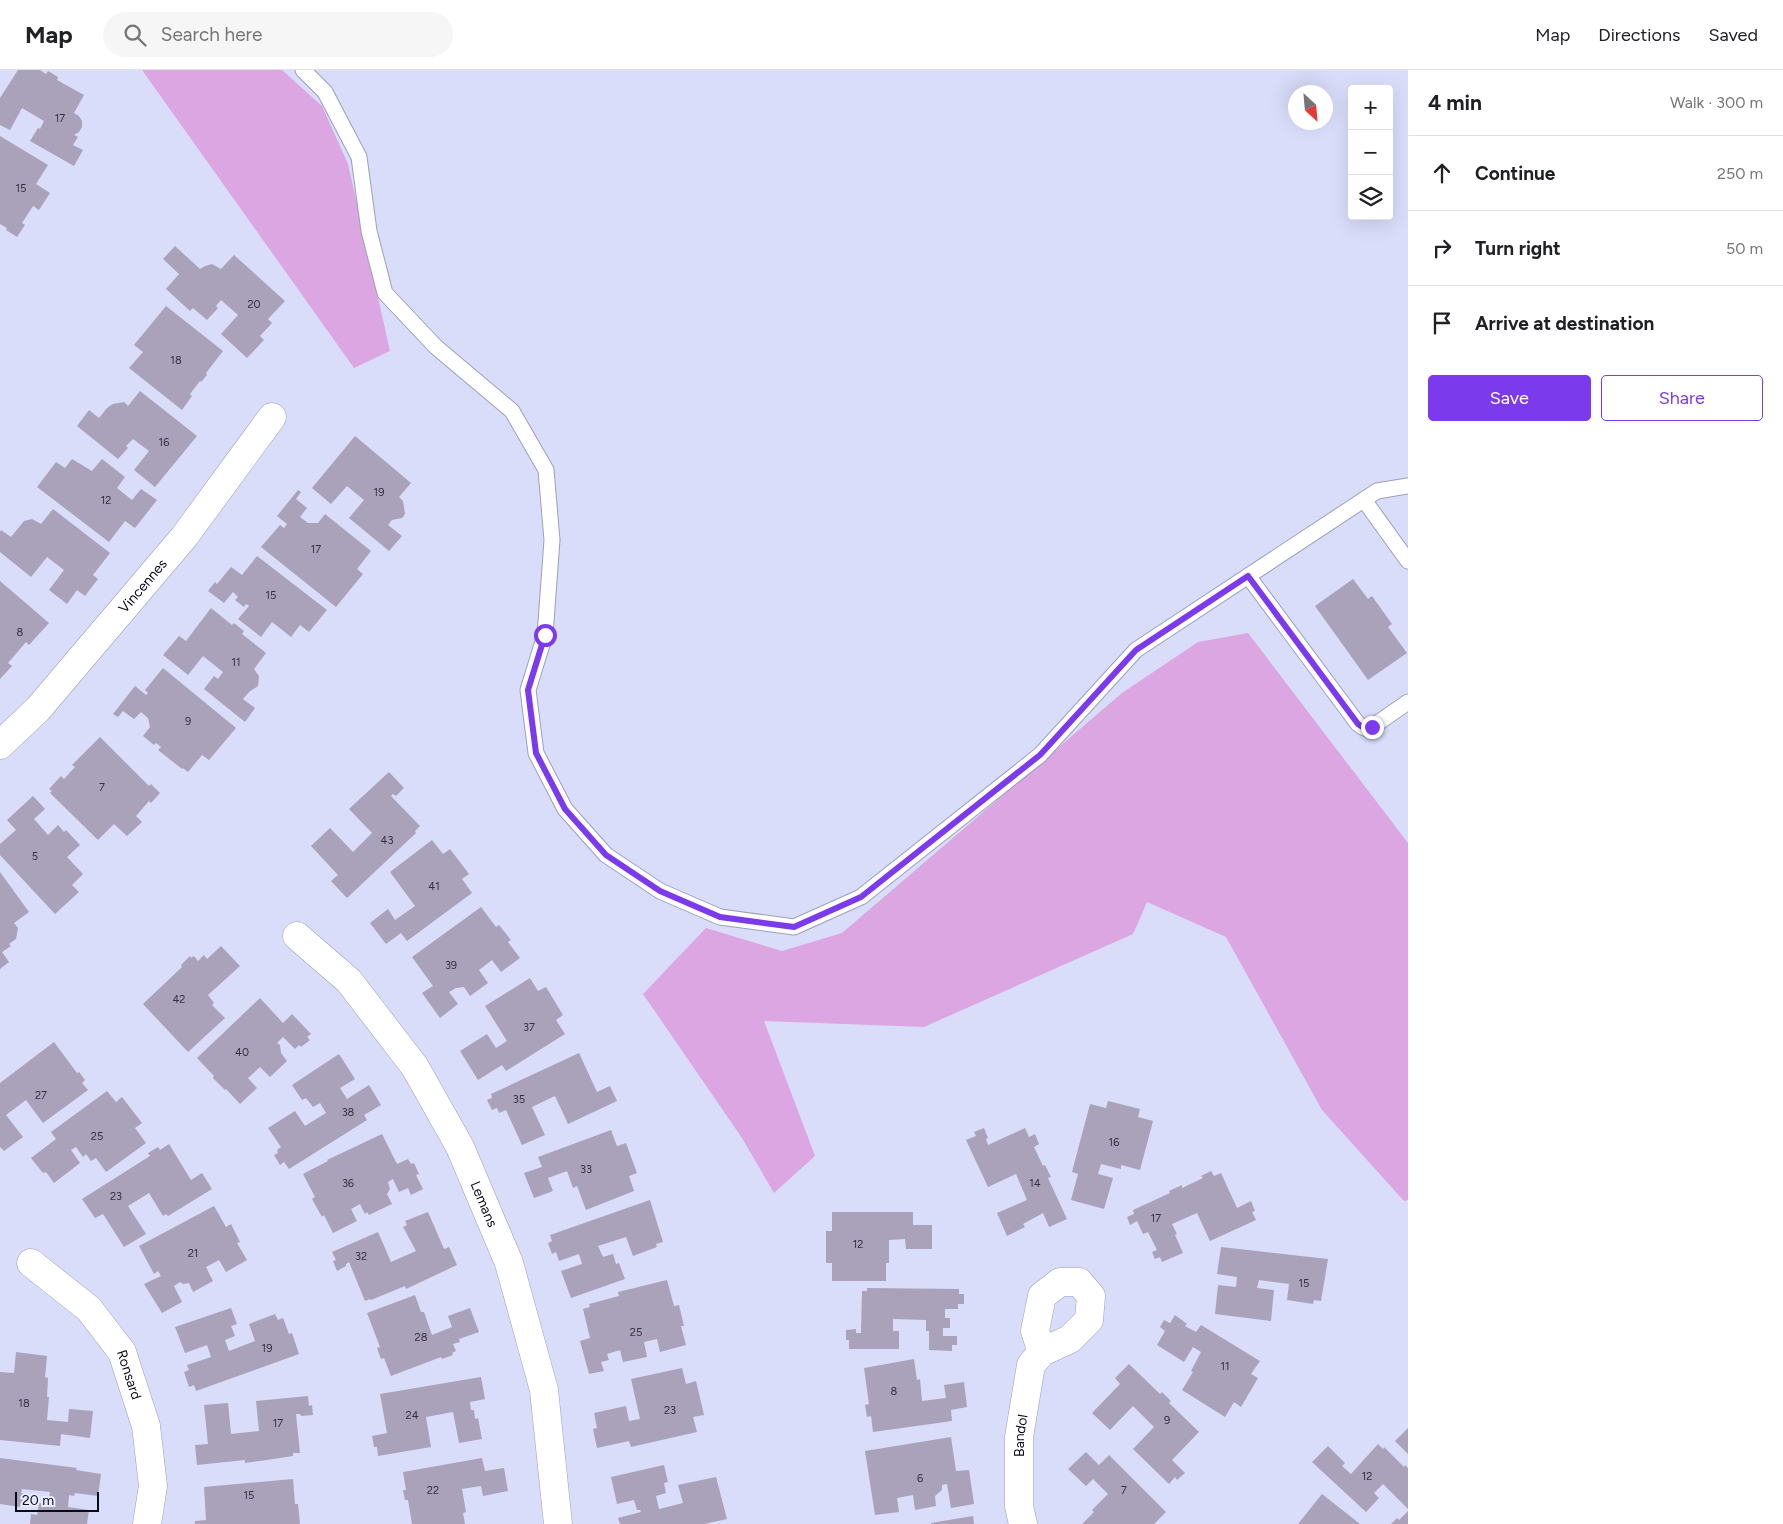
<!DOCTYPE html>
<html lang="en">
<head>
<meta charset="utf-8">
<style>
	body { margin:0; font-family:Figtree,sans-serif; background:#f6f6f6; color:#202124 }
	.controls { position:absolute; right:15px; top:15px; display:grid; overflow:hidden; border-radius:5px; box-shadow:0 5px 20px #0002 }
	.controls button { width:45px; height:45px; display:grid; place-items:center; padding:0; border:0; border-bottom:1px solid #e0e0e0; background:#fff; color:#202124; font:25px sans-serif }
	.compass { position:absolute; left:1288px; top:15px; width:45px; height:45px; border-radius:50%; background:#fff; box-shadow:0 5px 20px #0002; rotate:154deg }
	.scale { position:absolute; left:15px; bottom:12px; width:84px; box-sizing:border-box; padding-left:5px; border:2px solid #0a0b14; border-top:0; font-size:14px; line-height:18px; white-space:nowrap; color:#0a0b14; -webkit-text-stroke:4px #e8ebfd; paint-order:stroke }
	.stop { position:absolute; width:15px; height:15px; margin:-11px; border:4px solid #7c3aed; border-radius:50%; background:#fff }
	.stop.end { background:#7c3aed; border-color:#fff; box-shadow:0 1px 5px #0008 }
	.list { margin:0; padding:0; list-style:none }
	h2 { display:flex; justify-content:space-between; align-items:center; height:65px; margin:0; padding:0 20px; font-size:21px }
	h2 small { font-size:16px; font-weight:400; color:#757577 }
	.list li { display:grid; grid-template-columns:32px 1fr auto; gap:15px; align-items:center; box-sizing:border-box; height:75px; padding:0 20px; border-top:1px solid #e0e0e0 }
	.list b { display:block; font-size:19px; white-space:nowrap }
	.list em { font-size:16px; font-style:normal; color:#757577 }
	.actions { display:flex; gap:10px; padding:15px 20px }
	.actions a { flex:1; padding:11px 0; border:1px solid #7c3aed; border-radius:5px; text-align:center; font-size:18px; color:#7c3aed }
	.actions .main { background:#7c3aed; color:#fff }
	.icon { flex:none; width:28px; height:28px; fill:none; stroke:currentColor; stroke-width:2; stroke-linecap:round; stroke-linejoin:round }
	.map { position:relative; flex:none; width:1408px; height:1454px; overflow:hidden }
	header { display:flex; align-items:center; gap:30px; box-sizing:border-box; height:70px; padding:0 25px; background:#fff; border-bottom:1px solid #e0e0e0 }
	header strong { font-size:24px }
	nav { display:flex; gap:28px; margin-inline-start:auto; font-size:18px }
	.search { width:350px; height:45px; background:#f6f6f6; display:flex; align-items:center; gap:12px; box-sizing:border-box; padding:0 18px; border-radius:28px; color:#757577; font-size:19px }
	main { display:flex }
	aside { flex:1; background:#fff }
	.map>svg:first-child { display:block }
	.green { fill:#dba6e2 }
	.building { fill:#aaa1bb }
	.lines { fill:none; stroke-linecap:round; stroke-linejoin:round }
	.lane-casing { stroke:#9b9fba; stroke-width:17 }
	.street-casing { stroke:#9b9fba; stroke-width:29 }
	.lane { stroke:#fff; stroke-width:15 }
	.street { stroke:#fff; stroke-width:28 }
	.route { stroke:#7c3aed; stroke-width:6 }
	.labels { text-anchor:middle; stroke-width:4.5; stroke-linejoin:round; paint-order:stroke }
	.number-label { font-size:11px; fill:#32303e }
	.street-label { font-size:14px; fill:#0a0b14; stroke:#e8ebfd }
</style>
</head>
<body>
<header>
<strong>Map</strong>
<div class="search"><svg class="icon" aria-label="search" viewBox="0 0 24 24"><circle cx="10" cy="10" r="6"/><path d="M15 15l6 6"/></svg>Search here</div>
<nav><a>Map</a><a>Directions</a><a>Saved</a></nav>
</header>
<main>
<div class="map">
<svg width="1408" height="1454" viewBox="0 0 1408 1454">
	<rect width="100%" height="100%" fill="#d9ddfa"/>
	<g class="green">
		<polygon points="142,0 282,0 322,36 348,94 390,281 354,298"/>
		<polygon points="1248,563 1408,773 1408,1130 1404,1131 1322,1040 1226,867 1147,832 1133,864 924,957 764,951 815,1086 774,1123 742,1068 643,924 706,858 782,881 842,863 1122,623 1198,572"/>
	</g>
	<g class="building">
		<polygon points="18,0 40,0 46,4 48,1 58,7 57,10 84,25 74,43 79,46 82,51 82,57 79,62 74,65 78,67 73,75 83,80 74,96 30,71 38,58 40,59 44,51 22,38 10,60 0,55 0,28"/>
		<polygon points="0,66 48,95 36,114 50,123 39,140 33,136 22,153 25,155 17,167 6,160 7,158 0,154"/>
		<polygon points="175,176 200,199 205,196 212,194 221,199 234,185 285,231 268,249 272,253 260,266 264,270 247,288 221,264 238,245 221,230 216,236 218,238 207,250 193,238 190,241 166,219 179,204 163,189"/>
		<polygon points="166,236 223,281 206,303 207,305 201,312 200,311 190,324 192,326 182,340 129,298 143,282 134,275"/>
		<polygon points="140,321 197,366 155,417 134,400 149,381 133,369 126,376 128,378 118,389 77,356 89,340 99,348 107,338 113,334 124,332 128,336"/>
		<polygon points="355,366 411,413 399,427 403,431 405,444 402,448 392,450 388,455 402,466 389,481 349,448 364,430 347,416 331,434 312,418"/>
		<polygon points="72,389 92,401 102,389 125,407 117,418 132,430 141,419 157,430 135,458 125,451 109,472 37,417 56,392 65,398"/>
		<polygon points="298,420 301,422 296,429 307,438 300,447 308,453 318,453 325,444 371,481 357,499 363,504 336,537 261,477 280,455 284,458 287,454 277,446"/>
		<polygon points="53,439 110,483 93,505 98,509 85,526 77,520 67,534 49,520 64,500 47,487 31,507 0,482 0,462 1,460 11,467 24,451 32,449 41,454"/>
		<polygon points="257,486 327,540 309,562 300,555 291,567 272,552 261,567 238,549 249,536 246,534 244,537 235,530 238,527 233,522 224,533 208,521 215,512 217,514 231,497 242,505"/>
		<polygon points="1353,509 1368,529 1372,526 1392,554 1388,557 1407,583 1368,610 1315,536"/>
		<polygon points="0,511 49,553 29,575 26,572 8,593 12,596 0,609"/>
		<polygon points="211,538 232,555 234,553 244,561 242,564 266,583 254,599 259,606 258,616 249,622 243,629 255,638 245,652 204,619 214,606 218,609 223,602 203,586 188,605 163,585 179,566 186,571"/>
		<polygon points="163,598 236,658 209,690 202,685 188,702 183,698 182,699 158,680 161,677 156,673 154,675 143,666 150,657 148,648 141,642 134,649 123,641 118,647 113,644 135,616 146,625 148,623 145,620"/>
		<polygon points="100,667 149,716 151,714 160,723 151,733 149,731 136,746 142,752 127,766 114,754 98,770 50,723 52,721 49,719 61,706 64,709 75,697 72,695"/>
		<polygon points="389,702 404,718 396,726 393,724 391,726 420,756 415,761 416,763 347,828 331,811 338,805 311,776 330,758 353,782 372,763 349,739"/>
		<polygon points="33,726 45,739 34,749 48,765 58,755 64,762 66,760 80,775 67,787 83,804 72,815 79,822 55,844 0,785 0,774 16,760 7,750"/>
		<polygon points="432,770 443,784 450,779 469,804 462,809 472,823 407,871 401,863 386,874 370,853 388,839 395,850 415,836 390,802"/>
		<polygon points="0,802 29,842 14,853 18,858 16,869 9,874 11,876 2,882 9,892 0,899"/>
		<polygon points="481,837 496,857 499,855 511,870 508,872 520,888 501,902 492,890 479,900 488,913 470,926 464,917 456,918 449,922 458,934 440,948 422,923 433,916 412,887"/>
		<polygon points="221,876 240,896 208,925 214,933 212,935 225,948 188,982 143,934 182,897 181,895 190,886 191,888 194,886 198,891 204,885 207,889"/>
		<polygon points="530,908 538,921 546,917 563,945 556,950 565,964 506,1001 502,995 478,1010 460,981 487,964 496,978 507,971 485,936"/>
		<polygon points="260,928 283,953 292,944 311,964 307,967 310,970 301,977 299,975 295,979 283,967 277,973 280,975 281,983 287,991 270,1007 260,997 248,1008 257,1018 240,1034 226,1019 225,1020 213,1008 214,1006 197,988"/>
		<polygon points="54,972 77,1003 79,1002 85,1010 82,1013 88,1020 43,1053 26,1030 6,1045 23,1067 4,1081 0,1077 0,1013"/>
		<polygon points="579,983 597,1022 610,1016 617,1031 568,1054 555,1026 532,1037 545,1065 522,1075 506,1040 499,1043 497,1038 492,1040 487,1030 492,1028 491,1024"/>
		<polygon points="339,984 355,1009 340,1018 347,1029 369,1015 381,1035 364,1045 367,1050 289,1099 284,1092 280,1095 274,1085 278,1083 277,1080 281,1077 268,1058 295,1041 305,1056 326,1043 320,1033 313,1037 306,1028 302,1030 292,1015"/>
		<polygon points="107,1021 116,1032 122,1027 142,1053 135,1058 146,1073 106,1102 96,1088 91,1091 86,1084 83,1087 76,1077 71,1080 80,1093 54,1113 46,1102 43,1103 31,1088 56,1069 51,1062"/>
		<polygon points="1108,1031 1140,1039 1138,1047 1153,1051 1140,1100 1121,1095 1121,1099 1101,1094 1098,1104 1113,1108 1104,1139 1071,1130 1078,1104 1072,1102 1090,1034 1106,1038"/>
		<polygon points="984,1058 988,1068 986,1069 988,1075 1025,1058 1029,1067 1035,1064 1039,1074 1034,1077 1043,1096 1045,1095 1051,1107 1048,1108 1067,1149 1049,1157 1043,1143 1023,1154 1025,1157 1007,1166 997,1143 1027,1130 1016,1104 988,1117 966,1070 976,1066 974,1062"/>
		<polygon points="611,1060 617,1076 626,1073 637,1103 629,1106 634,1121 586,1140 577,1116 573,1118 567,1101 548,1108 553,1121 534,1128 524,1103 542,1097 538,1087"/>
		<polygon points="382,1064 397,1094 408,1089 411,1094 414,1093 419,1104 416,1105 423,1119 411,1125 408,1118 399,1122 393,1109 388,1112 390,1119 387,1124 392,1134 369,1145 367,1142 365,1144 360,1134 351,1139 357,1151 333,1163 324,1145 322,1147 312,1129 315,1127 303,1104 328,1091 327,1090"/>
		<polygon points="169,1074 191,1110 202,1103 212,1119 168,1146 166,1144 163,1146 149,1123 128,1136 146,1164 124,1177 103,1144 95,1148 82,1129 150,1086 148,1083 158,1077 160,1080"/>
		<polygon points="1211,1101 1214,1106 1221,1103 1237,1138 1251,1131 1255,1141 1252,1142 1256,1150 1210,1171 1197,1143 1172,1154 1177,1164 1175,1165 1183,1183 1162,1192 1160,1187 1155,1189 1152,1182 1157,1180 1148,1162 1143,1164 1137,1151 1130,1155 1127,1147 1134,1144 1133,1140 1170,1123 1169,1121 1182,1115 1182,1118 1203,1108 1201,1106"/>
		<polygon points="650,1130 663,1172 656,1174 657,1177 633,1186 626,1167 598,1176 603,1187 613,1184 616,1194 619,1193 625,1209 571,1228 561,1201 582,1194 579,1184 559,1191 556,1182 552,1184 548,1173 552,1171 550,1165"/>
		<polygon points="214,1136 226,1157 231,1154 240,1172 237,1173 247,1190 226,1202 219,1190 206,1197 213,1211 193,1222 189,1213 183,1214 180,1212 174,1216 182,1232 162,1243 144,1214 161,1206 158,1201 154,1204 139,1176"/>
		<polygon points="428,1142 444,1179 449,1177 457,1195 406,1219 405,1216 371,1230 370,1229 365,1231 349,1192 346,1194 346,1196 337,1201 333,1191 336,1190 332,1182 378,1162 391,1192 416,1181 403,1157 407,1155 405,1151"/>
		<polygon points="832,1142 913,1142 913,1155 932,1155 932,1179 906,1179 905,1169 889,1170 889,1193 886,1193 886,1211 832,1211 832,1193 826,1193 826,1161 832,1161"/>
		<polygon points="1221,1177 1328,1189 1321,1231 1314,1230 1313,1234 1287,1230 1289,1214 1259,1210 1257,1218 1274,1220 1271,1251 1215,1244 1218,1215 1236,1217 1237,1207 1217,1204"/>
		<polygon points="667,1210 674,1236 679,1235 684,1256 681,1256 686,1275 660,1282 657,1269 644,1272 647,1287 623,1292 620,1280 607,1284 609,1290 601,1292 604,1301 589,1304 580,1271 590,1268 583,1239 590,1237 589,1234 619,1226 618,1222"/>
		<polygon points="867,1218 959,1219 959,1224 964,1224 964,1234 958,1234 958,1239 945,1239 945,1248 950,1248 950,1258 943,1258 943,1266 957,1266 957,1275 952,1275 952,1281 929,1280 929,1261 926,1261 926,1250 893,1249 893,1261 899,1261 899,1279 849,1279 849,1270 846,1270 846,1260 856,1259 856,1263 861,1263 862,1221 867,1221"/>
		<polygon points="415,1225 421,1242 424,1242 432,1265 452,1257 448,1246 470,1238 479,1262 459,1269 460,1272 453,1274 456,1281 452,1283 453,1285 442,1289 441,1287 391,1306 384,1288 381,1289 377,1278 380,1277 367,1243"/>
		<polygon points="231,1238 237,1254 231,1256 235,1266 225,1270 229,1281 255,1271 249,1254 275,1244 278,1250 283,1248 289,1264 292,1263 299,1284 196,1321 194,1315 189,1317 184,1302 189,1300 187,1295 211,1287 207,1275 185,1283 175,1257"/>
		<polygon points="1175,1245 1187,1254 1185,1256 1196,1262 1201,1255 1260,1291 1251,1304 1258,1308 1241,1337 1234,1332 1225,1347 1182,1320 1193,1302 1191,1301 1201,1282 1193,1277 1184,1292 1157,1275 1165,1261 1160,1257 1164,1250 1170,1253"/>
		<polygon points="16,1282 47,1286 45,1307 48,1308 47,1327 49,1327 47,1350 68,1352 69,1339 93,1341 90,1368 61,1364 60,1376 0,1370 0,1302 14,1303"/>
		<polygon points="914,1289 917,1310 920,1309 922,1331 946,1328 944,1315 964,1312 967,1337 951,1340 952,1351 873,1362 871,1346 867,1347 865,1335 869,1334 864,1298"/>
		<polygon points="1129,1294 1160,1324 1162,1322 1171,1331 1169,1333 1199,1362 1172,1390 1185,1403 1177,1410 1175,1407 1169,1414 1133,1379 1154,1357 1133,1336 1110,1360 1092,1343 1120,1314 1115,1308"/>
		<polygon points="682,1298 686,1314 696,1311 704,1345 693,1347 697,1362 631,1377 629,1371 597,1378 593,1359 597,1358 594,1343 626,1336 629,1351 640,1349 631,1309"/>
		<polygon points="481,1307 485,1329 470,1332 471,1340 474,1340 475,1349 478,1348 482,1369 459,1373 453,1342 426,1347 431,1377 378,1386 377,1377 374,1377 372,1366 387,1363 380,1324"/>
		<polygon points="308,1326 309,1336 312,1335 313,1345 301,1346 300,1344 296,1344 300,1383 293,1383 293,1386 267,1390 245,1393 245,1390 197,1395 195,1375 208,1374 204,1335 228,1333 231,1364 259,1361 256,1331"/>
		<polygon points="1408,1358 1408,1384 1395,1371"/>
		<polygon points="951,1367 956,1401 969,1400 974,1434 951,1438 947,1414 942,1415 942,1420 935,1426 936,1436 915,1440 913,1425 897,1428 899,1442 875,1445 865,1381"/>
		<polygon points="1378,1374 1383,1379 1384,1377 1404,1397 1405,1395 1408,1398 1408,1439 1383,1414 1374,1423 1379,1428 1366,1442 1312,1392 1328,1376 1345,1393 1342,1396 1351,1404"/>
		<polygon points="1086,1382 1099,1395 1109,1385 1166,1442 1154,1454 1082,1454 1094,1442 1092,1440 1108,1424 1093,1409 1086,1416 1068,1399"/>
		<polygon points="0,1388 77,1398 76,1400 101,1404 98,1426 75,1423 74,1426 69,1425 68,1437 89,1440 87,1454 30,1454 31,1444 37,1445 39,1433 48,1434 50,1422 22,1419 21,1423 26,1424 25,1432 21,1432 20,1437 0,1434"/>
		<polygon points="482,1388 485,1401 504,1398 508,1421 483,1426 481,1416 462,1419 466,1442 463,1443 465,1454 412,1454 408,1430 405,1430 403,1420 406,1420 403,1402"/>
		<polygon points="664,1395 668,1412 664,1413 666,1423 656,1426 659,1439 683,1433 678,1415 716,1407 727,1449 704,1454 620,1454 618,1448 641,1442 640,1440 637,1440 634,1430 617,1434 611,1407"/>
		<polygon points="293,1409 295,1434 298,1434 300,1454 195,1454 195,1451 206,1450 204,1417"/>
		<polygon points="1322,1424 1360,1454 1298,1454"/>
		<polygon points="1408,1441 1408,1454 1391,1454 1397,1448 1399,1450"/>
		<polygon points="973,1446 974,1454 931,1454 931,1453"/>
	</g>
	<g class="lines">
		<defs>
			<g id="lane">
				<polyline points="303,0 325,22 359,87 369,161 385,223 436,277 512,341 546,400 552,470 545,565 528,620 536,683 565,739 606,785 660,821 720,847 794,857 861,827 1040,685 1136,580 1377,421 1408,416"/>
				<polyline points="1364,430 1408,491"/>
				<polyline points="1248,506 1358,654 1364,658 1372,657 1408,632"/>
			</g>
			<g id="street">
				<path id="s1" d="M 0,675 L 38,639 L 184,467 L 272,347"/>
				<path id="s2" d="M 297,866 L 349,911 L 415,997 L 460,1077 L 509,1193 L 544,1320 L 558,1454"/>
				<path id="s3" d="M 31,1193 L 89,1239 L 122,1282 L 146,1356 L 153,1416 L 147,1454"/>
				<path id="s4" d="M 1023,1454 L 1019,1436 L 1019,1367 L 1031,1295 L 1042,1282 L 1070,1269 L 1089,1250 L 1091,1226 L 1079,1212 L 1060,1212 L 1042,1226 L 1035,1261 L 1042,1282"/>
			</g>
		</defs>
		<use href="#lane" class="lane-casing"/>
		<use href="#street" class="street-casing"/>
		<use href="#lane" class="lane"/>
		<use href="#street" class="street"/>
	</g>
	<g class="lines">
		<polyline class="route" points="545,565 528,620 536,683 565,739 606,785 660,821 720,847 794,857 861,827 1040,685 1136,580 1248,506 1358,654 1364,658 1372,657"/>
	</g>
	<g class="labels">
		<g class="number-label">
			<text x="60" y="52">17</text>
			<text x="21" y="122">15</text>
			<text x="254" y="238">20</text>
			<text x="176" y="294">18</text>
			<text x="164" y="376">16</text>
			<text x="379" y="426">19</text>
			<text x="106" y="434">12</text>
			<text x="316" y="483">17</text>
			<text x="271" y="529">15</text>
			<text x="20" y="566">8</text>
			<text x="236" y="596">11</text>
			<text x="188" y="655">9</text>
			<text x="102" y="721">7</text>
			<text x="387" y="774">43</text>
			<text x="35" y="790">5</text>
			<text x="434" y="820">41</text>
			<text x="451" y="899">39</text>
			<text x="179" y="933">42</text>
			<text x="529" y="961">37</text>
			<text x="242" y="986">40</text>
			<text x="41" y="1029">27</text>
			<text x="519" y="1033">35</text>
			<text x="348" y="1046">38</text>
			<text x="97" y="1070">25</text>
			<text x="1114" y="1076">16</text>
			<text x="586" y="1103">33</text>
			<text x="348" y="1117">36</text>
			<text x="1035" y="1117">14</text>
			<text x="116" y="1130">23</text>
			<text x="1156" y="1152">17</text>
			<text x="858" y="1178">12</text>
			<text x="193" y="1187">21</text>
			<text x="361" y="1190">32</text>
			<text x="1304" y="1217">15</text>
			<text x="636" y="1266">25</text>
			<text x="421" y="1271">28</text>
			<text x="267" y="1282">19</text>
			<text x="1225" y="1300">11</text>
			<text x="894" y="1325">8</text>
			<text x="24" y="1337">18</text>
			<text x="670" y="1344">23</text>
			<text x="412" y="1349">24</text>
			<text x="1167" y="1354">9</text>
			<text x="278" y="1357">17</text>
			<text x="1367" y="1410">12</text>
			<text x="920" y="1412">6</text>
			<text x="433" y="1424">22</text>
			<text x="1124" y="1424">7</text>
			<text x="249" y="1429">15</text>
		</g>
		<g class="street-label">
			<text dy="5" stroke="none"><textPath href="#s1" startOffset="214">Vincennes</textPath></text>
			<text dy="5" stroke="none"><textPath href="#s2" startOffset="331">Lemans</textPath></text>
			<text dy="5" stroke="none"><textPath href="#s3" startOffset="152">Ronsard</textPath></text>
			<text dy="5" stroke="none"><textPath href="#s4" startOffset="89">Bandol</textPath></text>
		</g>
	</g>
</svg>
<div class="controls">
<button>+</button>
<button>−</button>
<button><svg class="icon" aria-label="layers" viewBox="0 0 24 24"><path d="M12 4l9 5-9 5-9-5zM3 14l9 5 9-5"/></svg></button>
</div>
<svg class="compass" viewBox="-18 -18 36 36"><path d="M0-13l5 13h-10z" fill="#e53935"/><path d="M0 13l5-13h-10z" fill="#757577"/></svg>
<div class="scale">20 m</div>
<div class="stop" style="left:545px;top:565px"></div>
<div class="stop end" style="left:1372px;top:657px"></div>
</div>
<aside>
<h2>4 min<small>Walk · 300 m</small></h2>
<ul class="list">
<li><svg class="icon" aria-label="ahead" viewBox="0 0 24 24"><path d="M12 20V5M6 11l6-6 6 6"/></svg><div><b>Continue</b></div><em>250 m</em></li>
<li><svg class="icon" aria-label="right" viewBox="0 0 24 24"><path d="M7 20v-9h11M14 6l5 5-5 5"/></svg><div><b>Turn right</b></div><em>50 m</em></li>
<li><svg class="icon" aria-label="arrive" viewBox="0 0 24 24"><path d="M6 21V4h12l-3 4 3 4H6"/></svg><div><b>Arrive at destination</b></div></li>
</ul>
<div class="actions"><a class="main">Save</a><a>Share</a></div>
</aside>
</main>
</body>
</html>
